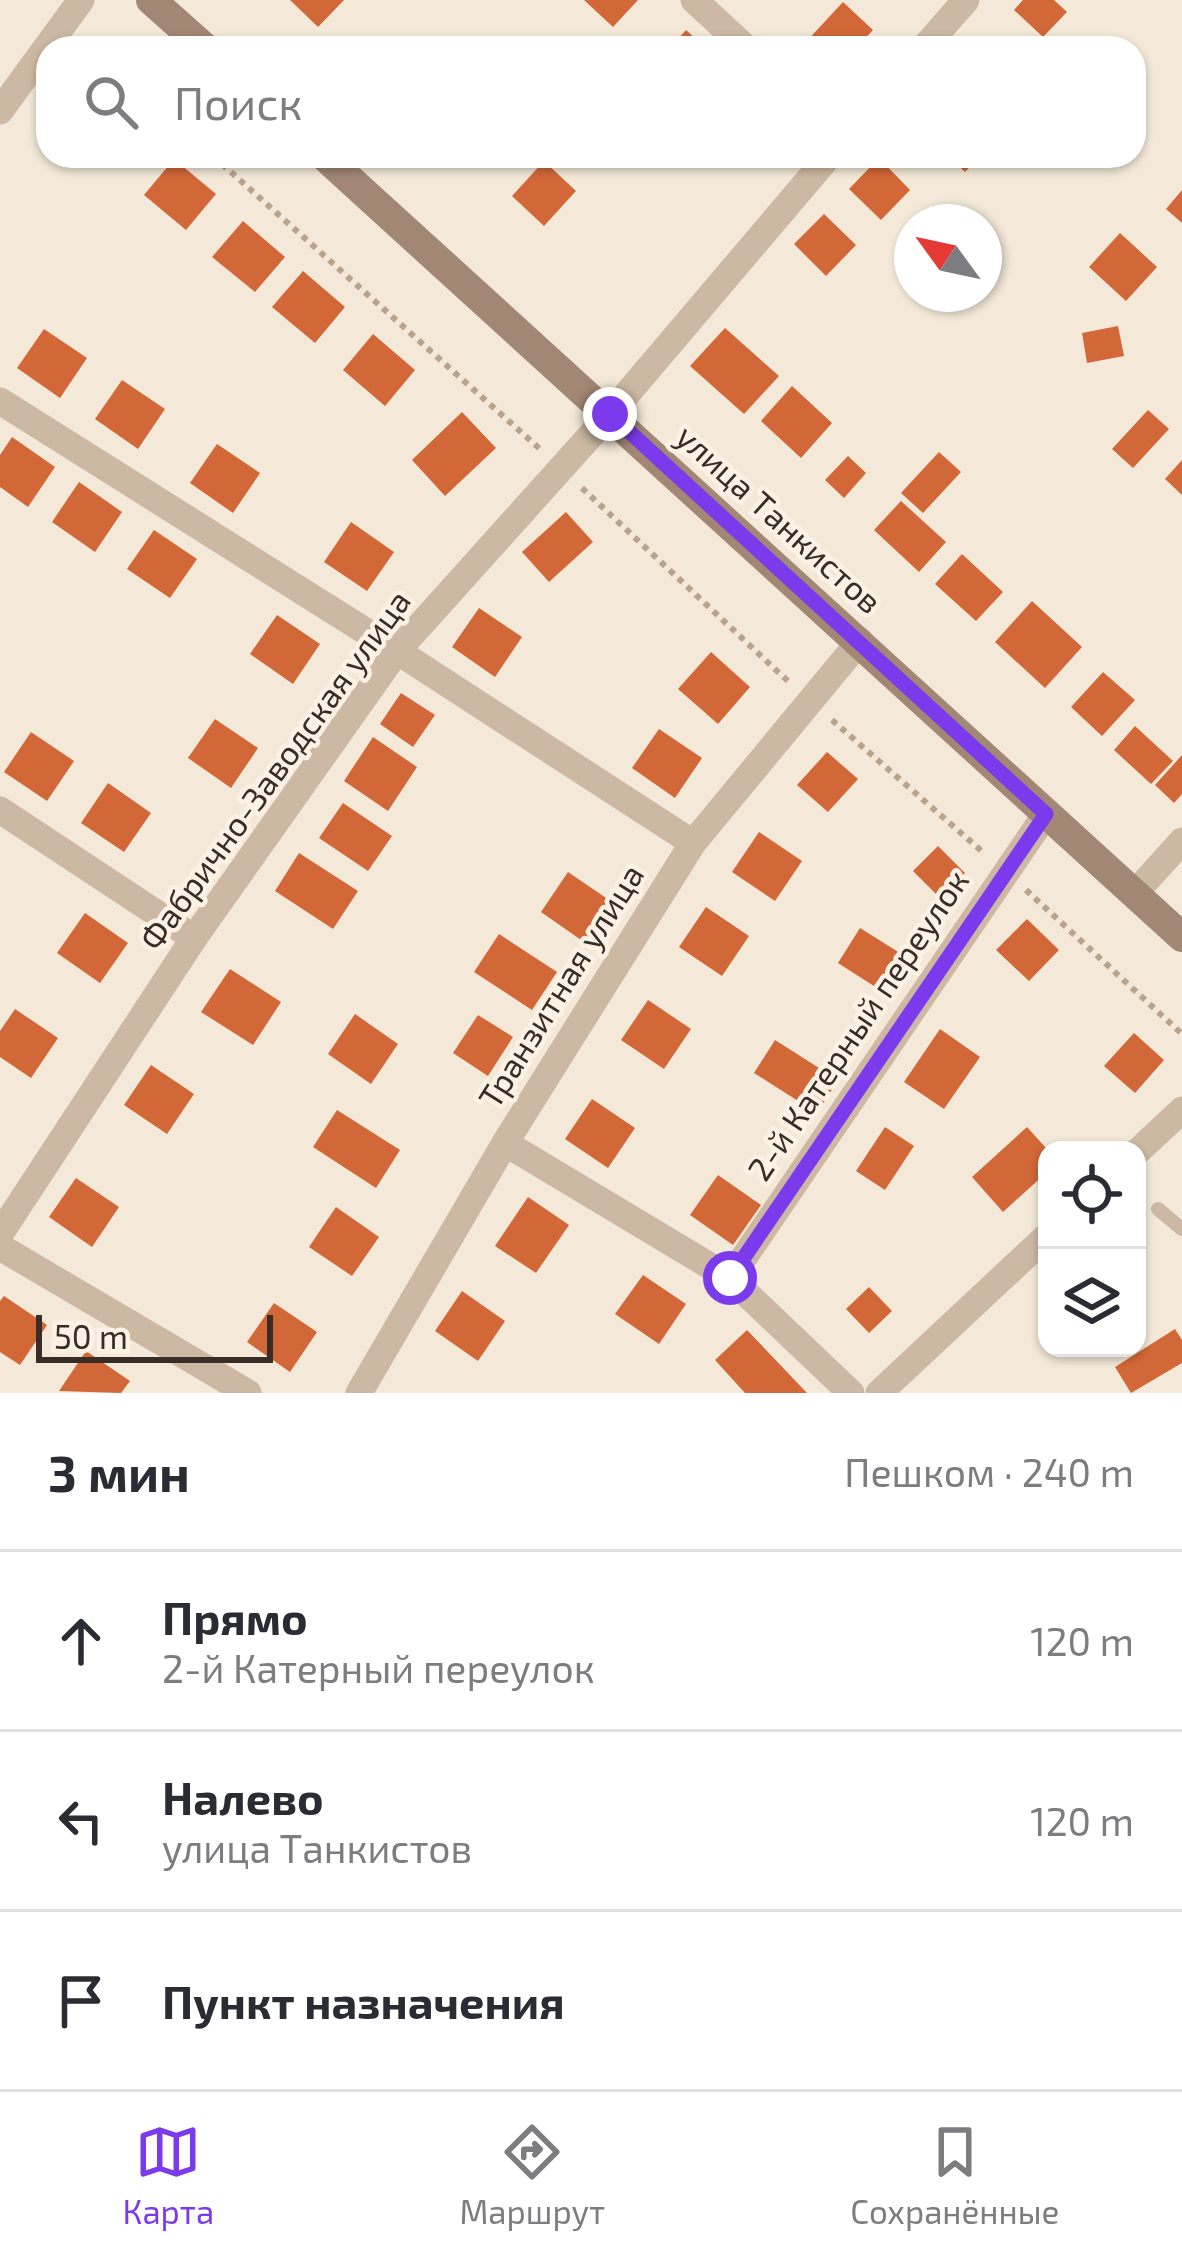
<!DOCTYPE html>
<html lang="ru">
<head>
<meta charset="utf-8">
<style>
	body { margin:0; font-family:"Exo 2",sans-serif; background:#f7f7f7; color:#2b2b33 }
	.controls { position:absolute; right:36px; bottom:36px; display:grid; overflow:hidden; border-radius:24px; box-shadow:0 3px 9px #0004 }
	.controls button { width:108px; height:108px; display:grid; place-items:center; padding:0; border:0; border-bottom:3px solid #e1e1e2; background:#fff; color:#2b2b33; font:60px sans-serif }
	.compass { position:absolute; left:894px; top:204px; width:108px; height:108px; border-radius:50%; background:#fff; box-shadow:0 3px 9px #0004; rotate:303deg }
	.scale { position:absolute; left:36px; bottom:30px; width:237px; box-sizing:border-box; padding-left:12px; border:6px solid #372c26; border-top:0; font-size:33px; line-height:42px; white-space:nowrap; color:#372c26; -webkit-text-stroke:9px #fbf2e5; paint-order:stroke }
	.stop { position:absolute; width:36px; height:36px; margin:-27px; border:9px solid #7c3aed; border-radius:50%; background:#fff }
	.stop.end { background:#7c3aed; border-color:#fff; box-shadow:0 3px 12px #0008 }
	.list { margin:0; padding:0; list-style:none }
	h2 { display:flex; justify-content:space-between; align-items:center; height:156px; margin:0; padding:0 48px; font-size:51px }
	h2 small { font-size:39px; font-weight:400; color:#7c7c81 }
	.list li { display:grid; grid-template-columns:78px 1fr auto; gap:36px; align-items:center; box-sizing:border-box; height:180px; padding:0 48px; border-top:3px solid #e1e1e2 }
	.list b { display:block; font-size:45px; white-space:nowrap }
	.list p { margin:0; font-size:39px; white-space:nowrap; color:#7c7c81 }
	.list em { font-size:39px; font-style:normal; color:#7c7c81 }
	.icon { flex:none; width:66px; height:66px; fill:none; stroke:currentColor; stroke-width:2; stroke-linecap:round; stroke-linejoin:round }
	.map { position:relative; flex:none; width:1182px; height:1393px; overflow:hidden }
	.search { position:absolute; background:#fff; box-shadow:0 3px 9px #0004; left:36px; right:36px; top:36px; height:132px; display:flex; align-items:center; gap:30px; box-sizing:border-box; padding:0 42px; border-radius:36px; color:#7c7c81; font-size:45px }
	.sheet { height:696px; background:#fff }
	nav { display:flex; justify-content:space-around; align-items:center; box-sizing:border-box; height:168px; border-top:3px solid #e1e1e2; background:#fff; font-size:33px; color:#7c7c81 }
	nav a { display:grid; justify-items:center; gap:6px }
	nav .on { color:#7c3aed }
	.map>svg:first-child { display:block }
	.building { fill:#d26738 }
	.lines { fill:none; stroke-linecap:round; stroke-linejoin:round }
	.path { stroke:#b9a38d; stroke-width:6; stroke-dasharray:6 6; stroke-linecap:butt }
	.lane { stroke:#cdb9a3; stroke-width:14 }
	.street { stroke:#cdb9a3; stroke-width:27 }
	.secondary { stroke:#a18774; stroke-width:30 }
	.route { stroke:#7c3aed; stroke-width:15 }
	.labels { text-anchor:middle; stroke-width:9; stroke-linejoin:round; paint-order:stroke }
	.street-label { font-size:33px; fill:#372c26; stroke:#fbf2e5 }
</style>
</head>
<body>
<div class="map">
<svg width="1182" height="1393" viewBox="0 0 1182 1393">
	<rect width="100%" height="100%" fill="#f4e9d8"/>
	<g class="building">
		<polygon points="290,0 344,0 318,27"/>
		<polygon points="584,0 638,0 613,27"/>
		<polygon points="1023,0 1054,0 1067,12 1043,37 1014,10"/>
		<polygon points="843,2 873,30 856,48 808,48 804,44"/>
		<polygon points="686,30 706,48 670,48"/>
		<polygon points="948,156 980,156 965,172"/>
		<polygon points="879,158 910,190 881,220 849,189"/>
		<polygon points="174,159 216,194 186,230 144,195"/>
		<polygon points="544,161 576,191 544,226 512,196"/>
		<polygon points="1182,190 1182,223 1166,209"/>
		<polygon points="824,214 856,245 826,276 794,244"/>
		<polygon points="243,221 285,257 255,292 212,257"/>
		<polygon points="1120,233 1157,267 1126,301 1089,267"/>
		<polygon points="303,271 345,307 315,343 272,307"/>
		<polygon points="1118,326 1124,356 1087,363 1082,333"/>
		<polygon points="725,328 779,376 744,414 690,366"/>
		<polygon points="44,329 87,358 60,398 17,368"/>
		<polygon points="373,334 415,370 385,406 343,370"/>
		<polygon points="122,380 165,409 138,449 95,419"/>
		<polygon points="792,386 832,423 801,458 761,421"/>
		<polygon points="1148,410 1169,429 1133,468 1112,449"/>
		<polygon points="462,412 496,448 445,496 412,460"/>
		<polygon points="12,437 55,467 28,507 0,487 0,455"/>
		<polygon points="217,444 260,473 233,513 190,483"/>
		<polygon points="939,452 961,472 923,513 901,493"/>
		<polygon points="848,456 866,473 844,498 825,480"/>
		<polygon points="1182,460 1182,495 1165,479"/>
		<polygon points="79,482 122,512 95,552 52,522"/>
		<polygon points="901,501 946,542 919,572 874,530"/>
		<polygon points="566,512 593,542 549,582 522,552"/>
		<polygon points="351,522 394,552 367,591 324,562"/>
		<polygon points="154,530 197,559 170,598 127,569"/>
		<polygon points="962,554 1003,592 976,621 935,584"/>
		<polygon points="1032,601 1082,647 1045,688 995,642"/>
		<polygon points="479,608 522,637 495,677 452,647"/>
		<polygon points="277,615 320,644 293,684 250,654"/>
		<polygon points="711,652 750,687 718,724 678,689"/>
		<polygon points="1103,672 1135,700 1102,736 1071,707"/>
		<polygon points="401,693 435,715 413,747 380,724"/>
		<polygon points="215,719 258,748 231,788 188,758"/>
		<polygon points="1135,726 1173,761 1151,784 1114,750"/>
		<polygon points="659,729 702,758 675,798 632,768"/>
		<polygon points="31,732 74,761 47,801 4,772"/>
		<polygon points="373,737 417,767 388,811 344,781"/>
		<polygon points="827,752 858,779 828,812 797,785"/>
		<polygon points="1182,755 1182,794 1174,803 1155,785"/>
		<polygon points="108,783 151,813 124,852 81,823"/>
		<polygon points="343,803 392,836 368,871 319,838"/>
		<polygon points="759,832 802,861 775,901 732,872"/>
		<polygon points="938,846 965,873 939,897 913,871"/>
		<polygon points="299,853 358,891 333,929 275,891"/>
		<polygon points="568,872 612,902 584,942 541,912"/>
		<polygon points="706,907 749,936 722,976 679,947"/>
		<polygon points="85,913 128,943 100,983 57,953"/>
		<polygon points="1027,919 1059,950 1029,981 996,950"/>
		<polygon points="860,928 911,960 888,995 838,963"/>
		<polygon points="499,934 557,972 532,1010 474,972"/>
		<polygon points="230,969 281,1002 253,1045 201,1012"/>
		<polygon points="648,1000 691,1029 664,1069 621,1040"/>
		<polygon points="15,1009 58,1038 31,1078 0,1057 0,1031"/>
		<polygon points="355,1014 398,1044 371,1084 328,1054"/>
		<polygon points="478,1015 513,1037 488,1076 453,1053"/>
		<polygon points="940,1029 980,1057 944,1109 904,1082"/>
		<polygon points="1134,1033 1164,1060 1135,1093 1104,1066"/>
		<polygon points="775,1040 838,1080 817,1113 754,1073"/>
		<polygon points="151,1065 194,1094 167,1134 124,1105"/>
		<polygon points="592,1099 635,1128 608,1168 565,1139"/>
		<polygon points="337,1110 400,1150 376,1188 313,1147"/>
		<polygon points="885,1127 914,1146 885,1190 856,1171"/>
		<polygon points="1027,1127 1047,1149 1047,1172 1003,1212 972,1177"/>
		<polygon points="718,1175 761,1205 733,1245 690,1215"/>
		<polygon points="76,1178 119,1207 92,1247 49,1217"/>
		<polygon points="528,1197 569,1225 536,1273 495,1246"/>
		<polygon points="336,1207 379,1237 352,1276 309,1247"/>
		<polygon points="643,1275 686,1304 659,1344 615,1314"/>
		<polygon points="869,1287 892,1311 869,1333 846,1309"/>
		<polygon points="462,1291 505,1321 478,1361 435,1331"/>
		<polygon points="4,1296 47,1325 20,1365 0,1352 0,1301"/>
		<polygon points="274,1303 317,1332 290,1372 247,1342"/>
		<polygon points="1175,1329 1182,1340 1182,1363 1131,1393 1115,1367"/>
		<polygon points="747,1330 807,1393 745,1393 715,1360"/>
		<polygon points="86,1351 130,1381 121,1393 59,1391"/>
	</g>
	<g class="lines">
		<g class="path">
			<polyline points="213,156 541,450"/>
			<polyline points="582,488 791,684"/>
			<polyline points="832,720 985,854"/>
			<polyline points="1026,890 1182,1034"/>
		</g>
		<polyline class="lane" points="1158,1209 1182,1229"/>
		<g class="street">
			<polyline points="694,0 746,48"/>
			<polyline points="924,48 966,0"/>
			<polyline points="0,111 81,0"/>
			<polyline points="0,401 397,651 693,843"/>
			<polyline points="0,810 194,938"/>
			<polyline points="1134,894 1182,841"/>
			<polyline points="505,1143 730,1278 851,1393"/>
			<polyline points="1137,1152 1182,1110"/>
			<polyline points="0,1234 194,938 397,651 610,414 829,156"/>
			<polyline points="0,1247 248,1393"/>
			<polyline points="730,1278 1046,814"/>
			<polyline points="359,1393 505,1143 693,843 860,641"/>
			<polyline points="879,1393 1047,1236"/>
		</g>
		<g class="secondary">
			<polyline points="151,0 205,48"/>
			<polyline points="324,156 1182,937"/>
		</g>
	</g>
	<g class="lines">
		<polyline class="route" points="610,414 1046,814 730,1278"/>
	</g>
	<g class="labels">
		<g class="street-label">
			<text transform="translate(779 519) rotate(42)" y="12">улица Танкистов</text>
			<text transform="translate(275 770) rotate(-54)" y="12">Фабрично-Заводская улица</text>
			<text transform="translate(561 986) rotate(-58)" y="12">Транзитная улица</text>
			<text transform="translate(858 1025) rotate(-56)" y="12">2-й Катерный переулок</text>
		</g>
	</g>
</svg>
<div class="controls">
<button><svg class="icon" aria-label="locate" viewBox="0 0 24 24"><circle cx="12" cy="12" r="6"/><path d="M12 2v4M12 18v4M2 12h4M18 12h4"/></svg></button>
<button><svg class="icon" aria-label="layers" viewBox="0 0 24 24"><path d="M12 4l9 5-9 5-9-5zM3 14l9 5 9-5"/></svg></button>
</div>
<svg class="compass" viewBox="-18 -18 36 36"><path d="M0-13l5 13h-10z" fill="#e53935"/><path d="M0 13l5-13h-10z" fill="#7c7c81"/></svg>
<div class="scale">50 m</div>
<div class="stop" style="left:730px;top:1278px"></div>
<div class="stop end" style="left:610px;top:414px"></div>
<div class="search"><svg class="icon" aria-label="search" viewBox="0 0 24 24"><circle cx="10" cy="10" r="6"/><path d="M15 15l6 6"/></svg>Поиск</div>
</div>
<section class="sheet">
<h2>3 мин<small>Пешком · 240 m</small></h2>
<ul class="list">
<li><svg class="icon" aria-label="ahead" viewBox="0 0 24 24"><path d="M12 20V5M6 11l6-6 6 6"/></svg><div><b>Прямо</b><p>2-й Катерный переулок</p></div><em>120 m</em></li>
<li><svg class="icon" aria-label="left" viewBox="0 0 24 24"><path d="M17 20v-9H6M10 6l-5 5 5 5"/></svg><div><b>Налево</b><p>улица Танкистов</p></div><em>120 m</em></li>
<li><svg class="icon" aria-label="arrive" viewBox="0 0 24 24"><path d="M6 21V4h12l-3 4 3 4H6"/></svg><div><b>Пункт назначения</b></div></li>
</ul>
</section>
<nav>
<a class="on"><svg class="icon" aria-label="map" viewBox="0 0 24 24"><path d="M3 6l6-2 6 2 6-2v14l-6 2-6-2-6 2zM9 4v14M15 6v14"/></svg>Карта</a>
<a><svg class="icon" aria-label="directions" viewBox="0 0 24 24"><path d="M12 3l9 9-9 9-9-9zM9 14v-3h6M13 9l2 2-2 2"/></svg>Маршрут</a>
<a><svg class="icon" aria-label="saved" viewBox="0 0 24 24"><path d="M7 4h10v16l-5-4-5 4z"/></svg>Сохранённые</a>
</nav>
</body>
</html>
